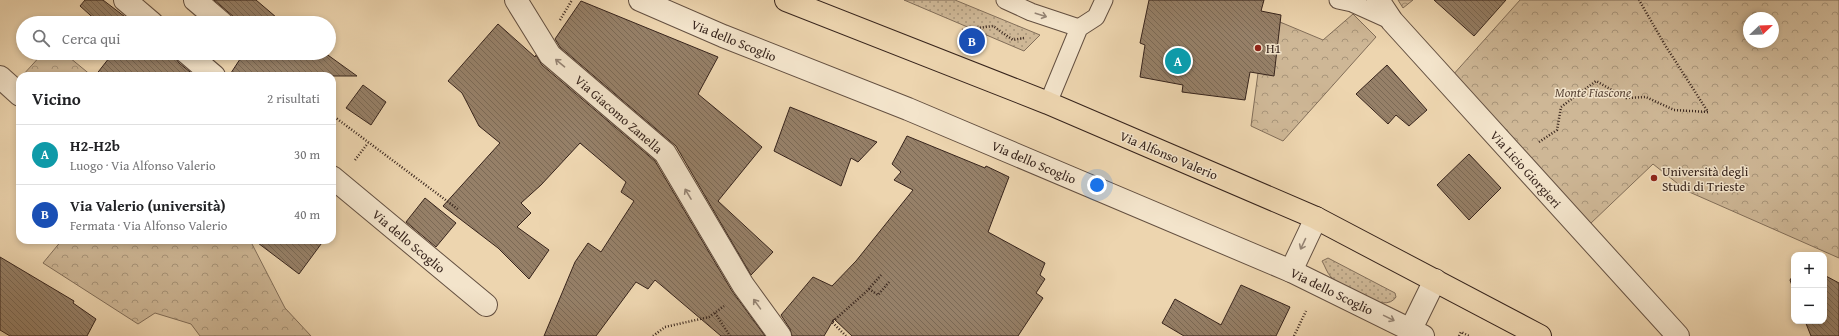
<!DOCTYPE html>
<html lang="it">
<head>
<meta charset="utf-8">
<style>
	body { margin:0; font-family:"Gentium Book Plus",serif; background:#f2f2f2; color:#202124 }
	.controls { position:absolute; right:12px; bottom:12px; display:grid; overflow:hidden; border-radius:8px; box-shadow:0 2px 6px #0003 }
	.controls button { width:36px; height:36px; display:grid; place-items:center; padding:0; border:0; border-bottom:1px solid #e0e0e0; background:#fff; color:#202124; font:20px sans-serif }
	.compass { position:absolute; left:1743px; top:12px; width:36px; height:36px; border-radius:50%; background:#fff; box-shadow:0 2px 6px #0003; rotate:67deg }
	.you { position:absolute; left:1097px; top:185px; width:14px; height:14px; margin:-10px; border:3px solid #fff; border-radius:50%; background:#1a73e8; box-shadow:0 0 0 6px #1a73e833 }
	.badge { display:grid; place-items:center; width:26px; height:26px; border-radius:50%; background:#0b8043; color:#fff; font-size:13px; font-weight:700 }
	.pin { position:absolute; translate:-50% -50%; border:2px solid #fff; box-shadow:0 1px 4px #0006 }
	.list { margin:0; padding:0; list-style:none }
	h2 { display:flex; justify-content:space-between; align-items:center; height:52px; margin:0; padding:0 16px; font-size:17px }
	h2 small { font-size:13px; font-weight:400; color:#757577 }
	.list li { display:grid; grid-template-columns:26px 1fr auto; gap:12px; align-items:center; box-sizing:border-box; height:60px; padding:0 16px; border-top:1px solid #e0e0e0 }
	.list b { display:block; font-size:15px; white-space:nowrap }
	.list p { margin:0; font-size:13px; white-space:nowrap; color:#757577 }
	.list em { font-size:13px; font-style:normal; color:#757577 }
	.icon { flex:none; width:22px; height:22px; fill:none; stroke:currentColor; stroke-width:2; stroke-linecap:round; stroke-linejoin:round }
	.map { position:relative; flex:none; width:1839px; height:336px; overflow:hidden }
	.search { position:absolute; background:#fff; box-shadow:0 2px 6px #0003; left:16px; top:16px; width:320px; height:44px; display:flex; align-items:center; gap:10px; box-sizing:border-box; padding:0 14px; border-radius:22px; color:#757577; font-size:15px }
	.panel { position:absolute; background:#fff; box-shadow:0 2px 6px #0003; left:16px; top:72px; width:320px; height:172px; border-radius:12px }
	.map>svg:first-child { display:block }
	.grass { fill:url(#grass-dots); stroke:#826e59 }
	.forest { fill:url(#forest-crowns); stroke:#826e59; fill-rule:evenodd }
	.building { fill:url(#building-back-hatch); stroke:#37241c }
	.lines { fill:none; stroke-linecap:round; stroke-linejoin:round }
	.service-casing { stroke:#645041; stroke-width:19 }
	.minor-casing { stroke:#645041; stroke-width:24 }
	.primary-casing { stroke:#37241c; stroke-width:24 }
	.path { stroke:#37241c; stroke-width:2.5; stroke-dasharray:1 2; stroke-linecap:butt }
	.service { stroke:#f3e4cb; stroke-width:17 }
	.minor { stroke:#f3e4cb; stroke-width:22 }
	.primary { stroke:#edd5af; stroke-width:22 }
	.oneway { stroke:#958474 }
	.poi-dot { fill:#8f2418; stroke:#f3e4cb; stroke-width:1.5 }
	.labels { text-anchor:middle; stroke-width:3; stroke-linejoin:round; paint-order:stroke }
	.street-label { font-size:13px; fill:#37241c; stroke:#f3e4cb }
	.poi-label { font-size:13px; fill:#37241c; stroke:#f3e4cb; text-anchor:start }
	.park-label { font-size:13px; font-style:italic; fill:#5d493a; stroke:#f3e4cb }
</style>
</head>
<body>
<div class="map">
<svg width="1839" height="336" viewBox="0 0 1839 336">
	<defs>
		<pattern id="grass-dots" width="8" height="8" patternUnits="userSpaceOnUse"><rect width="8" height="8" fill="#ceb796"/><path d="M2 2h.1M6 6h.1" fill="none" stroke="#a8957a" stroke-width="1.8" stroke-linecap="round"/></pattern>
		<pattern id="forest-crowns" width="20" height="18" patternUnits="userSpaceOnUse"><rect width="20" height="18" fill="#ceb796"/><path d="M2 6a3 3 0 1 1 6 0M12 15a3 3 0 1 1 6 0" fill="none" stroke="#a8957a"/></pattern>
		<pattern id="building-back-hatch" width="6" height="6" patternUnits="userSpaceOnUse"><rect width="6" height="6" fill="#968068"/><path d="M-1 5l2 2M0 0l6 6M5-1l2 2" fill="none" stroke="#7b6955"/></pattern>
	</defs>
	<rect width="100%" height="100%" fill="#edd5af"/>
	<filter id="stains"><feTurbulence type="fractalNoise" baseFrequency=".005" numOctaves="4"/><feColorMatrix values="0 0 0 0 .2 0 0 0 0 .09 0 0 0 0 .02 0 0 0 .5 -.17"/></filter>
	<radialGradient id="worn" r=".72"><stop offset=".6" stop-color="#630" stop-opacity="0"/><stop offset="1" stop-color="#630" stop-opacity=".3"/></radialGradient>
	<g class="grass">
		<polygon points="904,0 955,0 1040,35 1024,51"/>
		<path d="M 1328,258 L 1395,293 L 1396,297 C 1385,315 1342,287 1331,277 C 1327,273 1325,266 1322,261 Z"/>
	</g>
	<g class="forest">
		<polygon points="1398,0 1413,0 1403,8"/>
		<path d="M 1520,0 L 1839,0 L 1839,258 L 1687,191 L 1653,164 L 1590,224 L 1452,76 ZM 1749,18 L 1773,18 L 1773,42 L 1749,42 Z"/>
		<polygon points="1353,14 1376,37 1283,141 1251,126 1258,73 1280,22 1323,40"/>
		<polygon points="43,53 64,53 92,76 22,76"/>
		<polygon points="62,240 253,240 252,244 285,308 311,336 200,336 191,324 155,313 138,324 43,263"/>
	</g>
	<g class="building">
		<polygon points="85,0 103,0 133,23 99,23 80,6"/>
		<polygon points="214,0 256,0 283,23 241,23"/>
		<polygon points="1149,0 1264,0 1261,11 1281,15 1274,76 1250,72 1245,100 1182,92 1183,85 1140,77 1145,45 1140,43"/>
		<polygon points="1434,0 1506,0 1474,36"/>
		<polygon points="581,1 718,57 698,94 762,147 718,201 773,252 751,275 676,146 560,47 555,39"/>
		<polygon points="498,24 535,57 536,55 542,65 655,161 732,291 765,336 721,336 655,280 648,289 636,282 596,336 544,336 575,262 588,243 601,252 634,201 621,192 626,182 580,143 541,185 521,203 531,213 517,227 549,250 529,279 498,248 443,206 500,143 479,126 462,93 448,81"/>
		<polygon points="113,53 172,53 179,63 195,76 95,76"/>
		<polygon points="244,53 325,53 357,76 229,76"/>
		<polygon points="1387,65 1427,110 1409,126 1396,115 1388,124 1356,94"/>
		<polygon points="363,85 386,102 371,125 346,108"/>
		<polygon points="790,107 877,142 858,162 851,158 841,186 774,151"/>
		<polygon points="907,136 985,168 986,166 1009,177 988,232 1045,263 1040,275 1045,279 1036,293 1043,298 1018,336 852,336 834,319 824,336 792,336 790,329 781,315 813,277 832,286 856,261 913,190 894,180 901,172 892,164"/>
		<polygon points="1469,154 1501,188 1469,220 1437,185"/>
		<polygon points="425,198 456,223 436,247 406,222"/>
		<polygon points="254,240 324,240 299,274"/>
		<polygon points="0,257 74,301 73,303 96,319 87,336 10,336 0,330"/>
		<polygon points="1794,274 1794,291 1790,280"/>
		<polygon points="1824,275 1839,283 1839,336 1811,336 1805,321 1824,321"/>
		<polygon points="1241,285 1290,307 1276,336 1184,336 1162,323 1175,299 1221,325"/>
	</g>
	<g class="lines">
		<defs>
			<g id="service">
				<polyline points="1005,0 1031,12 1079,28"/>
				<polyline points="1338,0 1352,3 1392,21"/>
				<polyline points="1048,103 1079,28 1096,17 1104,0"/>
			</g>
			<g id="minor">
				<polyline points="125,0 152,23"/>
				<polyline points="195,0 222,23"/>
				<polyline points="516,0 550,55 665,153 743,285 780,336"/>
				<polyline points="640,0 723,36 908,109 1291,271 1423,336"/>
				<polyline points="1378,0 1392,21 1678,336"/>
				<polyline points="187,53 214,76"/>
				<polyline points="0,77 20,95"/>
				<polyline points="332,177 486,305"/>
				<polyline points="1291,271 1316,218"/>
				<polyline points="1411,329 1435,280"/>
			</g>
			<polyline id="primary" points="786,0 1048,103 1316,218 1540,336"/>
		</defs>
		<use href="#service" class="service-casing"/>
		<use href="#minor" class="minor-casing"/>
		<use href="#primary" class="primary-casing"/>
		<g class="path">
			<polyline points="560,20 572,0"/>
			<polyline points="962,30 993,26 1013,40 1024,38"/>
			<polyline points="332,115 459,210"/>
			<polyline points="1539,142 1557,130 1561,107 1596,81 1626,98 1646,97 1674,110 1708,112 1665,45 1639,0"/>
			<polyline points="355,160 368,143"/>
			<polyline points="869,289 878,295 889,282"/>
			<polyline points="715,313 730,336"/>
			<polyline points="653,336 665,327 709,317 724,306"/>
			<polyline points="846,336 832,322 866,292 881,275"/>
			<polyline points="1294,336 1306,311"/>
			<polyline points="1459,336 1461,332 1469,336"/>
		</g>
		<use href="#service" class="service"/>
		<use href="#minor" class="minor"/>
		<use href="#primary" class="primary"/>
	</g>
	<defs><path id="oneway-shaft" d="M-6 0H5M1.5-3L5.5 0L1.5 3" fill="none" stroke-width="1.6" stroke-linecap="round" stroke-linejoin="round"/></defs>
	<g class="oneway">
		<use href="#oneway-shaft" transform="translate(1041 15) rotate(18)"/>
		<use href="#oneway-shaft" transform="translate(560 63) rotate(-140)"/>
		<use href="#oneway-shaft" transform="translate(688 194) rotate(-121)"/>
		<use href="#oneway-shaft" transform="translate(1303 244) rotate(115)"/>
		<use href="#oneway-shaft" transform="translate(757 304) rotate(-126)"/>
		<use href="#oneway-shaft" transform="translate(1389 318) rotate(26)"/>
	</g>
	<g class="poi-dot">
		<circle cx="1258" cy="48" r="4"/>
		<circle cx="1654" cy="178" r="4"/>
	</g>
	<g class="labels">
		<g class="street-label">
			<text transform="translate(734 40) rotate(22)" y="5">Via dello Scoglio</text>
			<text transform="translate(619 114) rotate(41)" y="5">Via Giacomo Zanella</text>
			<text transform="translate(1169 155) rotate(23)" y="5">Via Alfonso Valerio</text>
			<text transform="translate(1034 162) rotate(23)" y="5">Via dello Scoglio</text>
			<text transform="translate(1526 169) rotate(48)" y="5">Via Licio Giorgieri</text>
			<text transform="translate(409 241) rotate(40)" y="5">Via dello Scoglio</text>
			<text transform="translate(1332 291) rotate(26)" y="5">Via dello Scoglio</text>
		</g>
		<g class="poi-label">
			<text x="1266" y="53">H1</text>
			<text x="1662" y="176">Università degli<tspan x="1662" dy="15">Studi di Trieste</tspan></text>
		</g>
		<g class="park-label">
			<text x="1593" y="97">Monte Fiascone</text>
		</g>
	</g>
	<rect width="100%" height="100%" filter="url(#stains)"/>
	<rect width="100%" height="100%" fill="url(#worn)"/>
</svg>
<div class="controls">
<button>+</button>
<button>−</button>
</div>
<svg class="compass" viewBox="-18 -18 36 36"><path d="M0-13l5 13h-10z" fill="#e53935"/><path d="M0 13l5-13h-10z" fill="#757577"/></svg>
<div class="you"></div>
<div class="pin badge" style="left:1178px;top:61px;background:#0f9aa8">A</div>
<div class="pin badge" style="left:972px;top:41px;background:#1a4fb4">B</div>
<div class="search"><svg class="icon" aria-label="search" viewBox="0 0 24 24"><circle cx="10" cy="10" r="6"/><path d="M15 15l6 6"/></svg>Cerca qui</div>
<section class="panel">
<h2>Vicino<small>2 risultati</small></h2>
<ul class="list">
<li><span class="badge" style="background:#0f9aa8">A</span><div><b>H2-H2b</b><p>Luogo · Via Alfonso Valerio</p></div><em>30 m</em></li>
<li><span class="badge" style="background:#1a4fb4">B</span><div><b>Via Valerio (università)</b><p>Fermata · Via Alfonso Valerio</p></div><em>40 m</em></li>
</ul>
</section>
</div>
</body>
</html>
